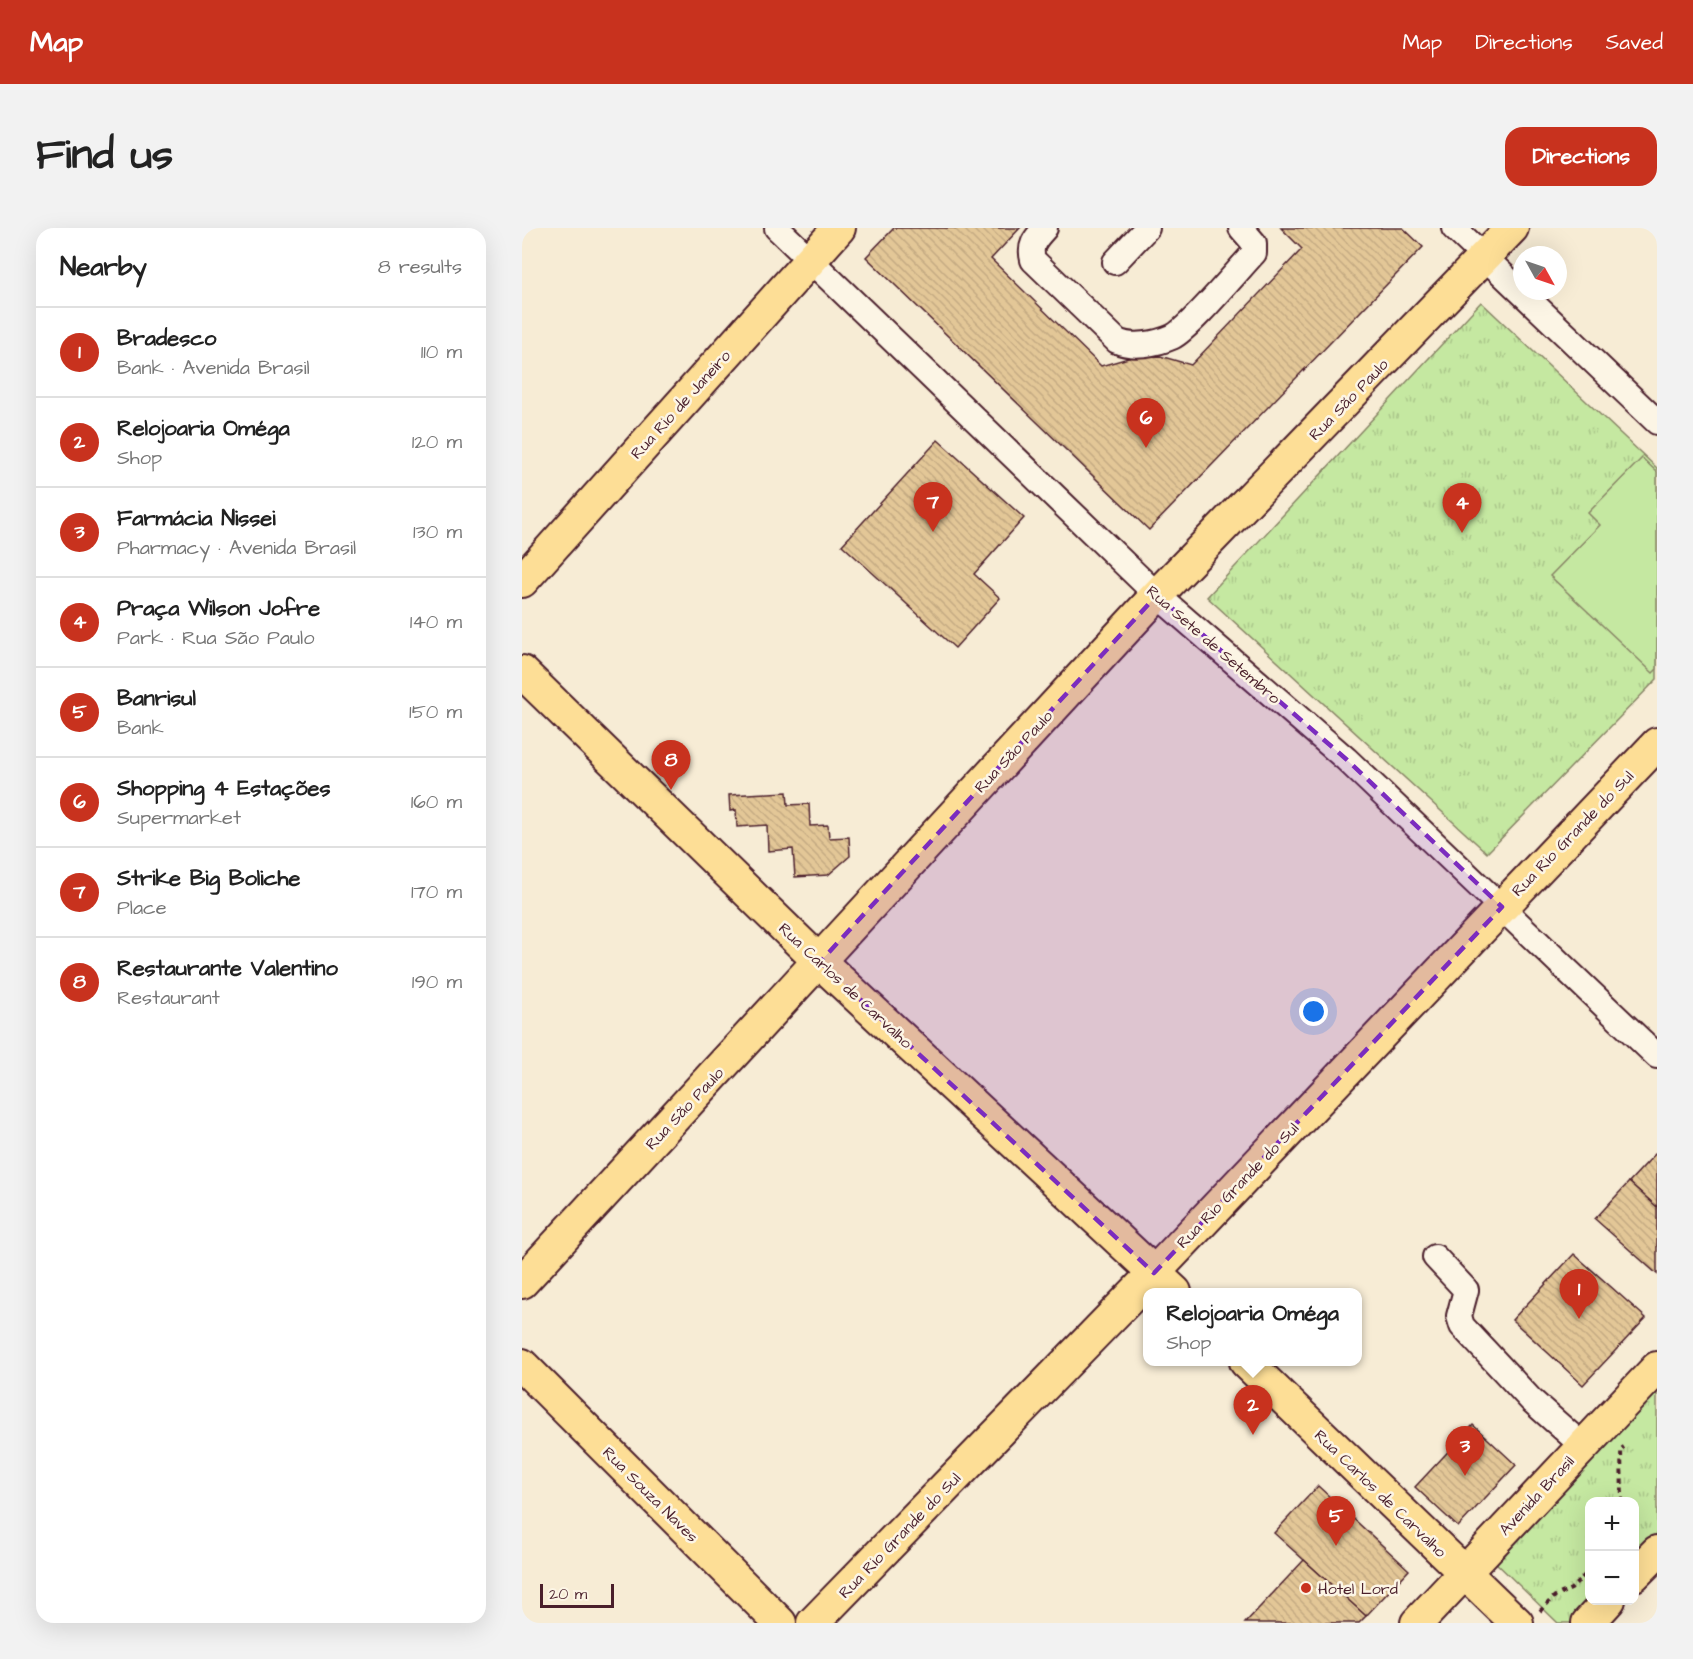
<!DOCTYPE html>
<html lang="en">
<head>
<meta charset="utf-8">
<style>
	body { margin:0; font-family:"Architects Daughter",sans-serif; background:#f2f2f2; color:#222 }
	.controls { position:absolute; right:18px; bottom:18px; display:grid; overflow:hidden; border-radius:12px; box-shadow:0 6px 24px #0002 }
	.controls button { width:54px; height:54px; display:grid; place-items:center; padding:0; border:0; border-bottom:2px solid #e0e0e0; background:#fff; color:#222; font:30px sans-serif }
	.compass { position:absolute; left:991px; top:18px; width:54px; height:54px; border-radius:50%; background:#fff; box-shadow:0 6px 24px #0002; rotate:130deg }
	.scale { position:absolute; left:18px; bottom:15px; width:74px; box-sizing:border-box; padding-left:6px; border:3px solid #4a1f2b; border-top:0; font-size:16px; line-height:21px; white-space:nowrap; color:#4a1f2b; -webkit-text-stroke:4px #fcf5e5; paint-order:stroke }
	.you { position:absolute; left:792px; top:784px; width:21px; height:21px; margin:-15px; border:4px solid #fff; border-radius:50%; background:#1a73e8; box-shadow:0 0 0 9px #1a73e833 }
	.badge { display:grid; place-items:center; width:39px; height:39px; border-radius:50%; background:#c8321e; color:#fff; font-size:20px; font-weight:700 }
	.pin { position:absolute; translate:-50% -50px; filter:drop-shadow(0 2px 3px #0008) }
	.pin::after { content:''; position:absolute; top:32px; width:21px; height:18px; background:inherit; clip-path:polygon(0 0,100% 0,50% 100%) }
	.popup { position:absolute; left:621px; top:1060px; width:219px; height:78px; box-sizing:border-box; display:grid; place-content:center; border-radius:12px; background:#fff; filter:drop-shadow(0 2px 4px #0005); font-size:20px; white-space:nowrap; color:#767676 }
	.popup b { font-size:22px; color:#222 }
	.popup::after { content:''; position:absolute; left:50%; top:100%; margin-left:-12px; border:12px solid transparent; border-top-color:#fff }
	.list { margin:0; padding:0; list-style:none }
	h2 { display:flex; justify-content:space-between; align-items:center; height:78px; margin:0; padding:0 24px; font-size:26px }
	h2 small { font-size:20px; font-weight:400; color:#767676 }
	.list li { display:grid; grid-template-columns:39px 1fr auto; gap:18px; align-items:center; box-sizing:border-box; height:90px; padding:0 24px; border-top:2px solid #e0e0e0 }
	.list b { display:block; font-size:22px; white-space:nowrap }
	.list p { margin:0; font-size:20px; white-space:nowrap; color:#767676 }
	.list em { font-size:20px; font-style:normal; color:#767676 }
	.map { position:relative; flex:none; width:1135px; height:1395px; overflow:hidden; border-radius:18px }
	header { display:flex; align-items:center; gap:36px; box-sizing:border-box; height:84px; padding:0 30px; background:#c8321e; color:#fff }
	header strong { font-size:28px }
	nav { display:flex; gap:33px; margin-inline-start:auto; font-size:21px }
	.intro { display:flex; align-items:center; justify-content:space-between; box-sizing:border-box; height:144px; padding:0 36px }
	h1 { margin:0; font-size:42px }
	.button { padding:15px 27px; border-radius:18px; background:#c8321e; color:#fff; font-size:21px; font-weight:700 }
	main { display:flex; gap:36px; padding:0 36px }
	aside { flex:1; background:#fff; border-radius:18px; box-shadow:0 6px 24px #0002 }
	.map>svg:first-child { display:block }
	.park { fill:url(#park-tufts); stroke:#888466; stroke-width:1.5 }
	.pitch { fill:#c5e8a1; stroke:#888466; stroke-width:1.5 }
	.building { fill:url(#building-back-hatch); stroke:#4a1f2b; stroke-width:1.5 }
	.lines { fill:none; stroke-linecap:round; stroke-linejoin:round }
	.minor-casing { stroke:#4a1f2b; stroke-width:28 }
	.major-casing { stroke:#4a1f2b; stroke-width:36 }
	.path { stroke:#4a1f2b; stroke-width:4; stroke-dasharray:4.5 4.5; stroke-linecap:butt }
	.minor { stroke:#fcf5e5; stroke-width:24 }
	.major { stroke:#fdde96; stroke-width:32 }
	.marked { fill:#7b2cbf; fill-opacity:0.2; stroke:#7b2cbf; stroke-width:4.5; stroke-dasharray:12 8; stroke-linejoin:round }
	.poi-dot { fill:#c8321e; stroke:#fcf5e5; stroke-width:2 }
	.labels { text-anchor:middle; stroke-width:5; stroke-linejoin:round; paint-order:stroke }
	.street-label { font-size:16px; fill:#4a1f2b; stroke:#fcf5e5 }
	.poi-label { font-size:16px; fill:#4a1f2b; stroke:#fcf5e5; text-anchor:start }
</style>
</head>
<body>
<header>
<strong>Map</strong>
<nav><a>Map</a><a>Directions</a><a>Saved</a></nav>
</header>
<div class="intro"><h1>Find us</h1><a class="button">Directions</a></div>
<main>
<aside>
<h2>Nearby<small>8 results</small></h2>
<ul class="list">
<li><span class="badge">1</span><div><b>Bradesco</b><p>Bank · Avenida Brasil</p></div><em>110 m</em></li>
<li><span class="badge">2</span><div><b>Relojoaria Oméga</b><p>Shop</p></div><em>120 m</em></li>
<li><span class="badge">3</span><div><b>Farmácia Nissei</b><p>Pharmacy · Avenida Brasil</p></div><em>130 m</em></li>
<li><span class="badge">4</span><div><b>Praça Wilson Jofre</b><p>Park · Rua São Paulo</p></div><em>140 m</em></li>
<li><span class="badge">5</span><div><b>Banrisul</b><p>Bank</p></div><em>150 m</em></li>
<li><span class="badge">6</span><div><b>Shopping 4 Estações</b><p>Supermarket</p></div><em>160 m</em></li>
<li><span class="badge">7</span><div><b>Strike Big Boliche</b><p>Place</p></div><em>170 m</em></li>
<li><span class="badge">8</span><div><b>Restaurante Valentino</b><p>Restaurant</p></div><em>190 m</em></li>
</ul>
</aside>
<div class="map">
<svg width="1135" height="1395" viewBox="0 0 1135 1395">
	<defs>
		<pattern id="park-tufts" width="24" height="20" patternUnits="userSpaceOnUse" patternTransform="scale(1.5)"><rect width="24" height="20" fill="#c5e8a1"/><path d="M3 7l-1-3M5 7V3M7 7l1-3M15 17l-1-3M17 17v-4M19 17l1-3" fill="none" stroke="#abc78b"/></pattern>
		<pattern id="building-back-hatch" width="6" height="6" patternUnits="userSpaceOnUse" patternTransform="scale(1.5)"><rect width="6" height="6" fill="#e3c797"/><path d="M-1 5l2 2M0 0l6 6M5-1l2 2" fill="none" stroke="#c4aa82"/></pattern>
	</defs>
	<rect width="100%" height="100%" fill="#f7ecd5"/>
	<filter id="ink" filterUnits="userSpaceOnUse"><feTurbulence type="fractalNoise" baseFrequency=".0167" numOctaves="2"/><feDisplacementMap in="SourceGraphic" scale="12" xChannelSelector="R" yChannelSelector="G"/><feConvolveMatrix kernelMatrix="1 2 1 2 8 2 1 2 1" color-interpolation-filters="sRGB"/></filter>
	<g filter="url(#ink)">
		<g class="park">
			<polygon points="959,74 1135,240 1135,451 965,625 685,369"/>
			<polygon points="1135,1155 1135,1312 1113,1336 1112,1274 1068,1274 1068,1372 1057,1395 1036,1395 969,1330"/>
		</g>
		<polygon class="pitch" points="1120,230 1135,244 1135,441 1131,445 1028,348 1078,297 1066,285"/>
		<g class="building">
			<polygon points="372,0 498,0 469,31 579,138 610,129 638,128 669,137 780,21 759,0 881,0 901,19 627,302 344,29"/>
			<polygon points="416,212 502,290 452,346 478,370 433,420 320,317"/>
			<polygon points="265,564 266,577 287,576 288,598 306,597 307,610 327,609 328,628 306,647 273,649 271,621 246,623 245,597 215,599 214,582 208,583 207,567"/>
			<polygon points="1135,924 1135,979 1107,954"/>
			<polygon points="1107,954 1135,979 1135,1046 1073,991"/>
			<polygon points="1052,1026 1124,1090 1061,1157 990,1092"/>
			<polygon points="951,1197 994,1237 936,1299 893,1259"/>
			<polygon points="796,1258 887,1342 844,1388 752,1305"/>
			<polygon points="782,1332 844,1388 837,1395 723,1395"/>
		</g>
		<g class="lines">
			<defs>
				<g id="minor">
					<polyline points="255,0 635,367 824,531 1135,828"/>
					<path d="M 523,0 C 513,11 507,17 511,32 L 595,113 C 610,120 634,116 650,109 C 666,102 716,42 732,25 L 732,15 L 719,0"/>
					<polyline points="932,0 1135,194"/>
					<polyline points="593,34 625,0"/>
					<polyline points="913,1029 944,1062 937,1088 940,1098 1009,1172 1061,1218"/>
				</g>
				<g id="major">
					<polyline points="0,353 317,0"/>
					<polyline points="0,444 298,734 653,1064"/>
					<polyline points="0,1054 635,367 990,0"/>
					<polyline points="724,1134 995,1395"/>
					<polyline points="0,1137 258,1395"/>
					<polyline points="1112,1347 1135,1324"/>
					<polyline points="291,1395 632,1045 1135,516"/>
					<polyline points="895,1395 1135,1140"/>
					<polyline points="1066,1395 1087,1372"/>
				</g>
			</defs>
			<use href="#minor" class="minor-casing"/>
			<use href="#major" class="major-casing"/>
			<g class="path">
				<polyline points="1100,1274 1099,1221 1102,1219"/>
				<polyline points="1018,1383 1033,1368 1049,1361 1068,1342"/>
			</g>
			<use href="#minor" class="minor"/>
			<use href="#major" class="major"/>
		</g>
	</g>
	<path class="marked" d="M 635,367 L 824,531 L 980,679 L 632,1045 L 298,734 Z"/>
	<circle class="poi-dot" cx="784" cy="1360" r="6"/>
	<g class="labels">
		<g class="street-label">
			<text transform="translate(826 171) rotate(-46)" y="6">Rua São Paulo</text>
			<text transform="translate(158 176) rotate(-48)" y="6">Rua Rio de Janeiro</text>
			<text transform="translate(692 416) rotate(41)" y="6">Rua Sete de Setembro</text>
			<text transform="translate(491 523) rotate(-47)" y="6">Rua São Paulo</text>
			<text transform="translate(1050 605) rotate(-46)" y="6">Rua Rio Grande do Sul</text>
			<text transform="translate(324 757) rotate(43)" y="6">Rua Carlos de Carvalho</text>
			<text transform="translate(162 880) rotate(-47)" y="6">Rua São Paulo</text>
			<text transform="translate(715 957) rotate(-46)" y="6">Rua Rio Grande do Sul</text>
			<text transform="translate(859 1265) rotate(44)" y="6">Rua Carlos de Carvalho</text>
			<text transform="translate(129 1266) rotate(45)" y="6">Rua Souza Naves</text>
			<text transform="translate(1014 1267) rotate(-47)" y="6">Avenida Brasil</text>
			<text transform="translate(377 1307) rotate(-46)" y="6">Rua Rio Grande do Sul</text>
		</g>
		<g class="poi-label">
			<text x="796" y="1366">Hotel Lord</text>
		</g>
	</g>
</svg>
<div class="controls">
<button>+</button>
<button>−</button>
</div>
<svg class="compass" viewBox="-18 -18 36 36"><path d="M0-13l5 13h-10z" fill="#e53935"/><path d="M0 13l5-13h-10z" fill="#767676"/></svg>
<div class="scale">20 m</div>
<div class="you"></div>
<div class="pin badge" style="left:1057px;top:1091px">1</div>
<div class="pin badge" style="left:731px;top:1207px">2</div>
<div class="popup"><b>Relojoaria Oméga</b>Shop</div>
<div class="pin badge" style="left:943px;top:1248px">3</div>
<div class="pin badge" style="left:940px;top:305px">4</div>
<div class="pin badge" style="left:814px;top:1318px">5</div>
<div class="pin badge" style="left:624px;top:220px">6</div>
<div class="pin badge" style="left:411px;top:304px">7</div>
<div class="pin badge" style="left:149px;top:562px">8</div>
</div>
</main>
</body>
</html>
